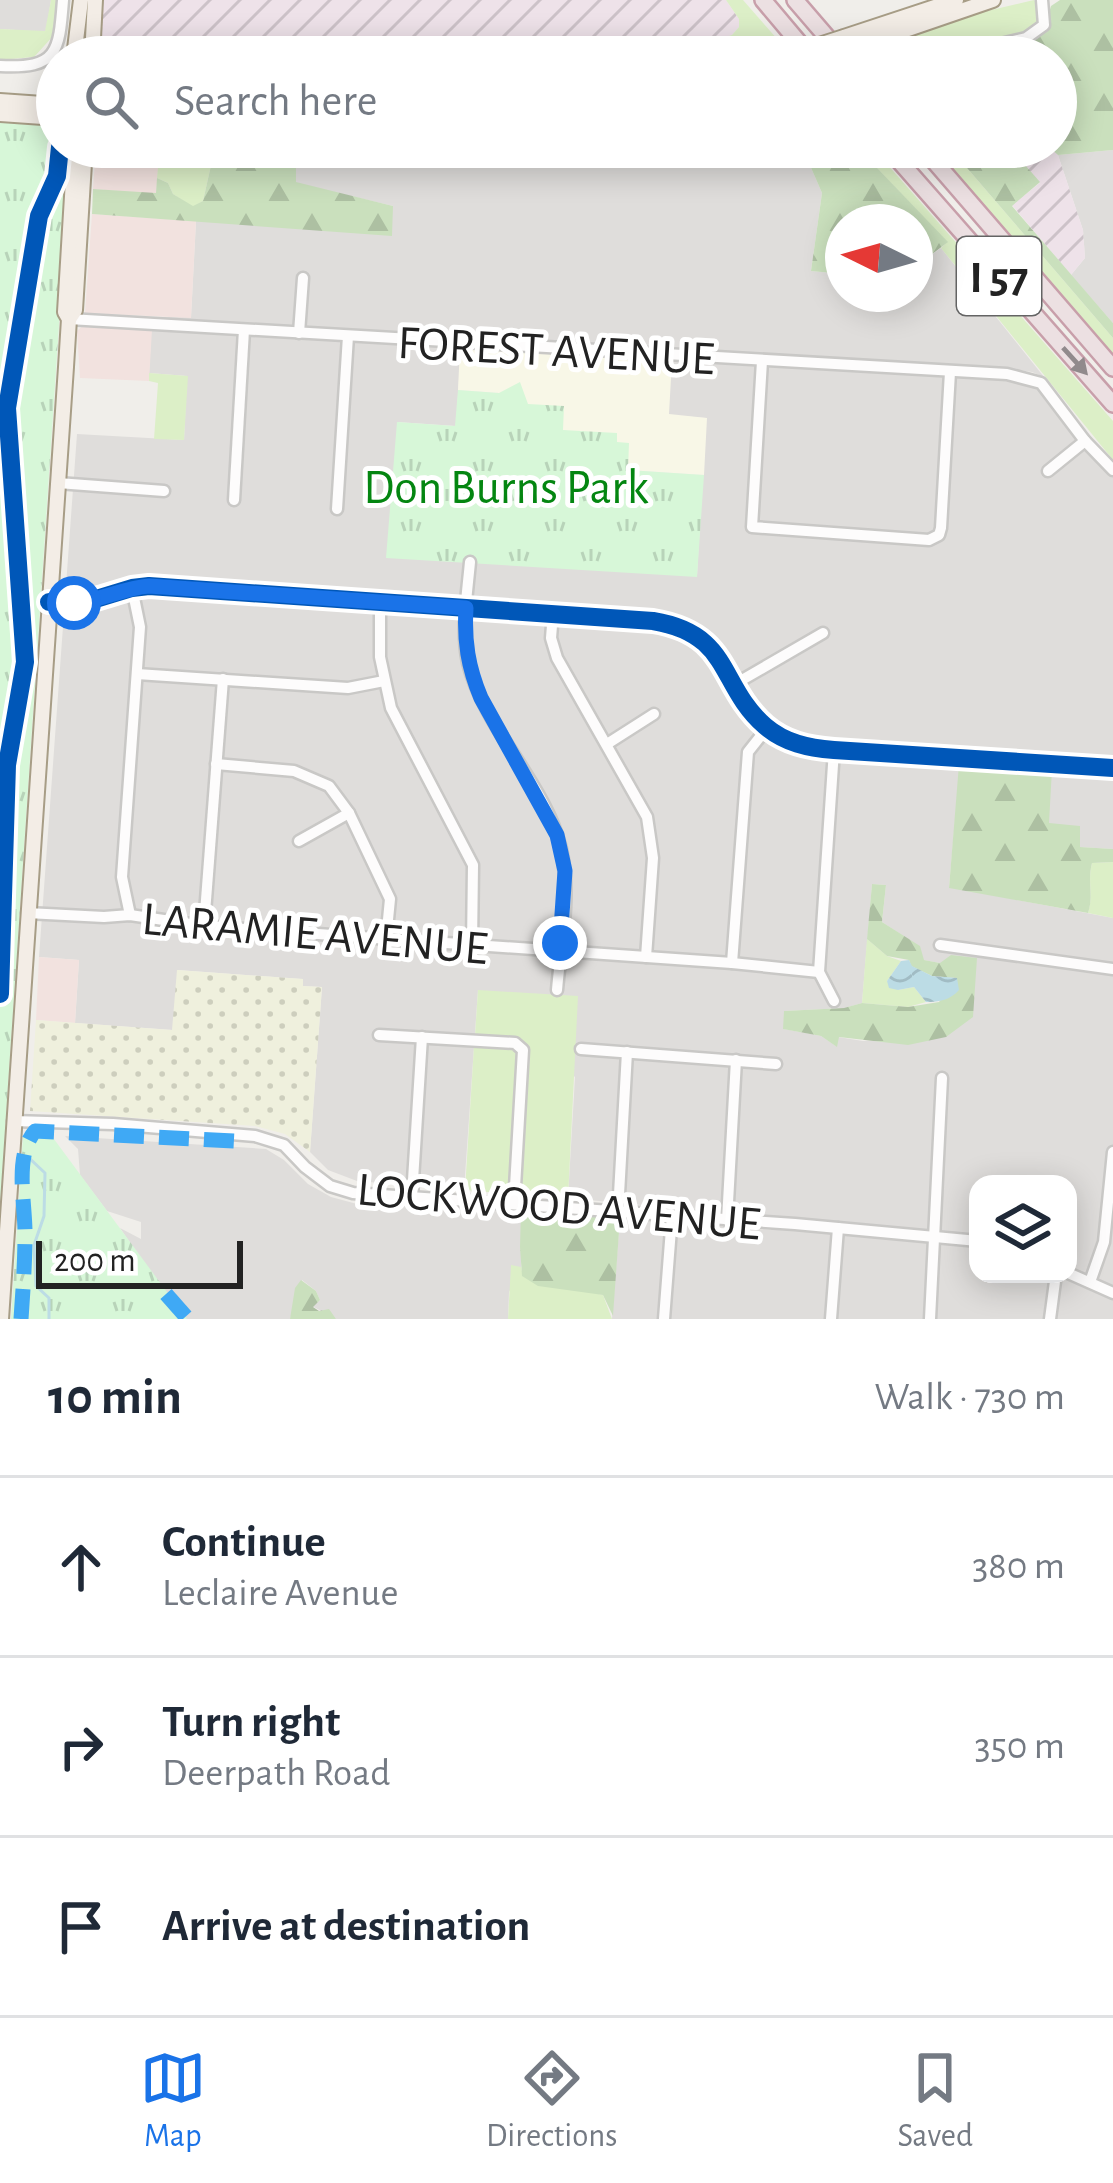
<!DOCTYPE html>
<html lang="en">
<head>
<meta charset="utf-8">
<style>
	body { margin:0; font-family:"Alegreya Sans",sans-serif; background:#f6f6f7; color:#1f2937 }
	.controls { position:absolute; right:36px; bottom:36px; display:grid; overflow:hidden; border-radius:24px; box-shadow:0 6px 30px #0003 }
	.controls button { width:108px; height:108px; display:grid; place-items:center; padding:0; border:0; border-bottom:3px solid #e0e1e3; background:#fff; color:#1f2937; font:60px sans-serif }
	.compass { position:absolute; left:825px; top:204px; width:108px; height:108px; border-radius:50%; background:#fff; box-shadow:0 6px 30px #0003; rotate:275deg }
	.scale { position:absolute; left:36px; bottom:30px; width:207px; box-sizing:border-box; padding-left:12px; border:6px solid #222; border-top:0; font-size:33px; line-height:42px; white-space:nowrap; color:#222; -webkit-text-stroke:9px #fff; paint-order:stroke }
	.stop { position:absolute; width:36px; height:36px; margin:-27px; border:9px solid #1a73e8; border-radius:50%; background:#fff }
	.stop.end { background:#1a73e8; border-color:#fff; box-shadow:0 3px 12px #0008 }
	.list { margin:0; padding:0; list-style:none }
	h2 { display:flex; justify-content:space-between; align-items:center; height:156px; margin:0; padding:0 48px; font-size:51px }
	h2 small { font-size:39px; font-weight:400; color:#747a83 }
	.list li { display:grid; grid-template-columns:78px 1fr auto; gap:36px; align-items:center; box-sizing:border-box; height:180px; padding:0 48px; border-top:3px solid #e0e1e3 }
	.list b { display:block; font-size:45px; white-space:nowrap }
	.list p { margin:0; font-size:39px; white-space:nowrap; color:#747a83 }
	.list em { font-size:39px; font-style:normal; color:#747a83 }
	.icon { flex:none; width:66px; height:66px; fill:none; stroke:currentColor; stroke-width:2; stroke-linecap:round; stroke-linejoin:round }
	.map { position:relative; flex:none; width:1113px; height:1319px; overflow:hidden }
	.search { position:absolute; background:#fff; box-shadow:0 6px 30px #0003; left:36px; right:36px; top:36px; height:132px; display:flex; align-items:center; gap:30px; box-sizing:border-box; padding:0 42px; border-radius:66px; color:#747a83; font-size:45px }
	.sheet { height:696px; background:#fff }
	nav { display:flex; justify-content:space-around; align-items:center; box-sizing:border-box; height:168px; border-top:3px solid #e0e1e3; background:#fff; font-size:33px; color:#747a83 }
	nav a { display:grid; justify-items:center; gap:6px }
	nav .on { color:#1a73e8 }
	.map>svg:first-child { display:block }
	.residential { fill:#dfdddb; fill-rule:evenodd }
	.commercial { fill:#f2e2df }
	.industrial { fill:url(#industrial-furrows) }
	.education { fill:#f8f7e7 }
	.farmland { fill:url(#farmland-dots) }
	.grass { fill:#dcefc7 }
	.forest { fill:url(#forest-firs) }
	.park { fill:url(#park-tufts) }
	.water { fill:url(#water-waves) }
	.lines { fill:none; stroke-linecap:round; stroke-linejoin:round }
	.stream { stroke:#bcdce5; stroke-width:3 }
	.minor-casing { stroke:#c9c8c6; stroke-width:15 }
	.major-casing { stroke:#a79d86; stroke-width:18 }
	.highway-casing { stroke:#c89faa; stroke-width:20 }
	.minor { stroke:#fdfcfc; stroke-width:10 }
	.major { stroke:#f3ede6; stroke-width:14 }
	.highway { stroke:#ece0e2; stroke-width:15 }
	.major-bridge-casing { stroke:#a79d86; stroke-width:18; stroke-linecap:butt }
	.major-bridge { stroke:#f3ede6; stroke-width:14 }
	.quiet { stroke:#3fa9f5; stroke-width:15; stroke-dasharray:30 15; stroke-linecap:butt }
	.cycleway-casing { stroke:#fff; stroke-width:26 }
	.cycleway { stroke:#0057b8; stroke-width:18 }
	.oneway { fill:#918a8c }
	.route { stroke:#1a73e8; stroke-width:15 }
	.labels { text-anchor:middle; stroke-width:10; stroke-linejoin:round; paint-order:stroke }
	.shield { fill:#fff; stroke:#646464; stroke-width:3 }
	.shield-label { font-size:45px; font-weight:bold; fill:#222 }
	.street-label { font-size:48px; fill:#222; stroke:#fff }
	.park-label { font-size:48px; fill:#048611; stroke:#fff }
</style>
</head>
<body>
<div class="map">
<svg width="1113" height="1319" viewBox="0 0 1113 1319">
	<defs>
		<pattern id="industrial-furrows" width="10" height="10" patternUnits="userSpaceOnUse" patternTransform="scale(3)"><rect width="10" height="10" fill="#eee2e9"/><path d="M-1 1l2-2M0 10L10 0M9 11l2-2" fill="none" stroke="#ccc2c8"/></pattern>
		<pattern id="farmland-dots" width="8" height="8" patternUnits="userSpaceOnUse" patternTransform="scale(3)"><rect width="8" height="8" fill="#eff0dd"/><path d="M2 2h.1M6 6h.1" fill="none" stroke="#cdcebd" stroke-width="1.8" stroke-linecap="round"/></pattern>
		<pattern id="forest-firs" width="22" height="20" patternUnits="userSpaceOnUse" patternTransform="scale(3)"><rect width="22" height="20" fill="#cae0bd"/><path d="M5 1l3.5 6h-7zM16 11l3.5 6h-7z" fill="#adc0a2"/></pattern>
		<pattern id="park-tufts" width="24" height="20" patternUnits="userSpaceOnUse" patternTransform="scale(3)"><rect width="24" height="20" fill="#d7f7d8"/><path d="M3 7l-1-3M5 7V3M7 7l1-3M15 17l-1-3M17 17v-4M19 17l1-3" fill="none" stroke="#b8d3b9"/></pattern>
		<pattern id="water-waves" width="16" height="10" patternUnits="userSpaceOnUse" patternTransform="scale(3)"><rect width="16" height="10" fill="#bcdce5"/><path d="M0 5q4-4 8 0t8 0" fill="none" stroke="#a1bcc4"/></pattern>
	</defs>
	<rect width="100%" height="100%" fill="#f0eeea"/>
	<g class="residential">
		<polygon points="0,0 51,0 46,32 0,29"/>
		<path d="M 369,147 L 605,147 L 609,155 L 618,162 L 629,162 L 699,147 L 802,147 L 822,193 L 811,271 L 843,274 L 843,294 L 915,294 L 915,267 L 941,248 L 1044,377 L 1032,372 L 1006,368 L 674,351 L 673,360 L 1021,381 L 1040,387 L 1113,476 L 1113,849 L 1079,847 L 960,764 L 949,887 L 1113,918 L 1113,1319 L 612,1319 L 620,1218 L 771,1230 L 773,1218 L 568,1198 L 575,1077 L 478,990 L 464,1190 L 357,1181 L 328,1170 L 310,1152 L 322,987 L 302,986 L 302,979 L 178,970 L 173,1030 L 75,1023 L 79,960 L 39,957 L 77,434 L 184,440 L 187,376 L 149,373 L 152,317 L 191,317 L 196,221 L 393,206 L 296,183 L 295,153 L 368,163 ZM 461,347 L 669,415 L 706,418 L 697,576 L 397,422 L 456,426 ZM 872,884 L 886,885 L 882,922 L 919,946 L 923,960 L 940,963 L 946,1037 L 863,1041 L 838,1037 L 836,1046 L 821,1036 L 784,1029 L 784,1011 L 845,1008 L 862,1003 ZM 978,1184 L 1068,1184 L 1068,1274 L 978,1274 Z"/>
		<polygon points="1113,150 1113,323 1071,275 1085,258 1083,230 1058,155"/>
		<polygon points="65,1136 266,1149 284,1160 308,1184 331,1197 357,1204 521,1209 521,1267 509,1292 508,1319 336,1319 312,1306 320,1300 316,1291 302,1280 290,1319 182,1319 120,1228 141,1239 141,1222 107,1211 80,1175 78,1149"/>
	</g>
	<g class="commercial">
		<polygon points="96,147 160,147 156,194 93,189"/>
		<polygon points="92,214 196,221 191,318 85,313"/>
		<polygon points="85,324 152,329 149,381 80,378 77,331"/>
		<polygon points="39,957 79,960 75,1023 36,1020"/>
	</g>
	<g class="industrial">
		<polygon points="101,0 726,0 739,19 739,27 732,35 664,57 98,57"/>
		<polygon points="992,147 1049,147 1058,155 1083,230 1085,258 1071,275 1012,205 1040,183 1011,149"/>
	</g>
	<polygon class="education" points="460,347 672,360 669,414 707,418 704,475 628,470 617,442 563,430 527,404 499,393 458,390"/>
	<polygon class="farmland" points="177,970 303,979 303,986 322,987 310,1152 285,1134 255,1126 30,1111 36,1020 172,1030"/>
	<g class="grass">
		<polygon points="51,0 57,0 54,35 34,57 0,60 0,29 45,31"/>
		<polygon points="726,0 743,0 786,49 763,57 664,57 732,35 739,27 739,19"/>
		<polygon points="1034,0 1041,9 1038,23 1029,32 1013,37 926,57 855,57 853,54 957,18"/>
		<polygon points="160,147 199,147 201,156 212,161 203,201 193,207 173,194 168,183 157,178"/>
		<polygon points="857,147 872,147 1113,421 1113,460 941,248 947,242"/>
		<polygon points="932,147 949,147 1113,338 1113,357"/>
		<polygon points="149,373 188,376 184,440 154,439 158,383 149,381"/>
		<path d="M 1113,862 L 1113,918 L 1088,913 C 1094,895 1087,881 1092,863 Z"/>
		<polygon points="867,939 887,956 901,961 887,981 898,990 914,987 926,1002 908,1007 862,1003"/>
		<path d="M 478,990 L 578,996 L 568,1198 L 525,1195 L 521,1193 L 530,1052 C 519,1033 495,1036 475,1035 Z"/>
		<polygon points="474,1046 512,1049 519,1055 510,1194 465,1190"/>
		<polygon points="511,1265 521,1267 523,1276 603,1295 612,1319 508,1319"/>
	</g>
	<g class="forest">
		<polygon points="1060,0 1113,0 1113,150 1058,155 1049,147 1056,147 1056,57 1008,57 1005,47 1032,41 1043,34 1051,6"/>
		<polygon points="199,147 369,147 368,164 296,154 296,182 393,206 392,236 92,214 93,189 156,193 157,178 168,183 173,194 193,206 203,201 212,161 201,156"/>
		<polygon points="802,147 857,147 948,242 915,267 915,222 843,222 843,274 811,271 822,193"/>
		<polygon points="949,147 1011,149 1040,182 1012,206 1113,323 1113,338"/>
		<path d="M 959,764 L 1052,769 L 1049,823 L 1080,826 L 1080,847 L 1113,849 L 1113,862 L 1092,863 C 1087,882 1094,895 1088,913 L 949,888 Z"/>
		<polygon points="872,884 886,885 882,922 920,946 924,960 940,963 951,955 977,958 973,1017 946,1037 908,1045 839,1037 837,1047 821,1036 783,1029 784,1011 844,1008 862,1003 908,1007 939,1002 957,978 932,976 911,966 909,960 887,956 867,939"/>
		<polygon points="521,1209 620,1218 613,1316 603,1295 538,1286 522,1276 520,1247"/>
		<polygon points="301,1280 316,1291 320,1300 313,1307 319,1311 329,1309 336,1319 290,1319 295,1288"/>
	</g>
	<g class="park">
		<polygon points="0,118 57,121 57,147 71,147 0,1206"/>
		<polygon points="520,382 528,404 564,406 563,430 617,433 617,442 629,443 628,470 704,475 697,577 386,558 397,422 455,426 458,390 499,393"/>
		<polygon points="39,1131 48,1131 187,1319 11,1319 23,1135"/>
	</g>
	<path class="water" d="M 909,960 L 912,966 L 932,976 L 957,978 L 959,990 C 950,1000 940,1002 926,1002 L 914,987 L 898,990 L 889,988 L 887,981 L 901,961 Z"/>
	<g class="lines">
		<polyline class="stream" points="28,1157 45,1173 44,1216 34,1245 36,1286 49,1298 49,1319"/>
		<defs>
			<g id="minor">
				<polyline points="945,57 1026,38 1044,25 1042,0"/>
				<path d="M 0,66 C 58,69 59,52 63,0"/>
				<polyline points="609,147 616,156 624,159 680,147"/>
				<polyline points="69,319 1007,374 1041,383 1085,441 1113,470"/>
				<polyline points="299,333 303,278"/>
				<polyline points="762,361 752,527 929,540 939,535 941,528 950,372"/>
				<polyline points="1048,471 1085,441"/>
				<polyline points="58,483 164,491"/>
				<polyline points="234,500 244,330"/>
				<polyline points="337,509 348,336"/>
				<path d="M 470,562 C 467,595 461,630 468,663 C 483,724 537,776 557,835 C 574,883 561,941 557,990"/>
				<path d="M 49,602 L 86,602 L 132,588 L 149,586 L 653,621 C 732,634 718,685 765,726 C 785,743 808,748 834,750 L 1113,768"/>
				<polyline points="380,602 380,657 391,708 473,865 472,946"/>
				<polyline points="553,613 551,638 557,658 647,817 653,858 646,957"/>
				<polyline points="137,674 348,688 384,681"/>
				<polyline points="735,684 823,633"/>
				<polyline points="607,744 654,714"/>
				<polyline points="834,750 819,972 834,1001"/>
				<polyline points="216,764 294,771 329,786 349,813 390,899 386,940"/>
				<polyline points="299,841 349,813"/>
				<polyline points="27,913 104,917 130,915 204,926 732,963 819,972"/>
				<polyline points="130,915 122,877 140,627 132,588"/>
				<polyline points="204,926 223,679"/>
				<polyline points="940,945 1113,969"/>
				<polyline points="732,963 748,752 767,728"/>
				<polyline points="379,1035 515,1043 523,1050 514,1204"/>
				<polyline points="581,1049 776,1064"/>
				<polyline points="13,1121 113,1124 255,1136 284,1145 305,1167 330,1186 353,1193 795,1224 978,1241"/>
				<polyline points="412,1196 422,1037"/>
				<polyline points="618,1212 627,1052"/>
				<polyline points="727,1220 736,1060"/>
				<polyline points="1068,1273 1113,1293"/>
				<polyline points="1090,1282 1104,1242 1113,1152"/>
				<polyline points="664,1319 672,1216"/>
				<polyline points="831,1319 838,1228"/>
				<polyline points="930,1319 942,1078"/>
				<polyline points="1050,1319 1056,1274"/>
			</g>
			<g id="major">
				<polyline points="844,37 956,0"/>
				<polyline points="853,48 993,0"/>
				<polyline points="74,57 81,0"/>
				<polyline points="92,57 95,0"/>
				<polyline points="0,101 57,105"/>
				<polyline points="0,114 57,118"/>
				<polyline points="69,319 75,310 85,147"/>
				<polyline points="1,1319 66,367 69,319 65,312 75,147"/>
			</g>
			<g id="highway">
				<polyline points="763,0 811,57"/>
				<polyline points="795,0 838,50"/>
				<polyline points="887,147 1113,404"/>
				<polyline points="922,147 1113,368"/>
			</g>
		</defs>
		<use href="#minor" class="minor-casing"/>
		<use href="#major" class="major-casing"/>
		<use href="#highway" class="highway-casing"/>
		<use href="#minor" class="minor"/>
		<use href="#major" class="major"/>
		<use href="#highway" class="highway"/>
		<defs>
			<g id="major-bridge">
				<polyline points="785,56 844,37"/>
				<polyline points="825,57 853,48"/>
			</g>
		</defs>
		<use href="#major-bridge" class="major-bridge-casing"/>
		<use href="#major-bridge" class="major-bridge"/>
		<g class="quiet">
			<polyline points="166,1294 188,1319"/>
			<path d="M 21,1319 C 23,1290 25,1262 25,1233 C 25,1201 14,1156 35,1131 L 235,1141"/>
		</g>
		<defs>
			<g id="cycleway">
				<path d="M 49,602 L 86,602 L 132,588 L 149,586 L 653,621 C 732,634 718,685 765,726 C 785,743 808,748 834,750 L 1113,768"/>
				<polyline points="0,994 7,765 25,662 7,408 39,216 57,176 60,147"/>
			</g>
		</defs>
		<use href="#cycleway" class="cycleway-casing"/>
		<use href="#cycleway" class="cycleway"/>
	</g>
	<defs><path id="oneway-solid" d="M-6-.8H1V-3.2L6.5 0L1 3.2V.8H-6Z" transform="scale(3)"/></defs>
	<use class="oneway" href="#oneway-solid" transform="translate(1075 361) rotate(48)"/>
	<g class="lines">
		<path class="route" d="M 74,603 C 100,601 123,588 149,586 L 466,608 C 464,641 468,667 481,698 L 557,835 L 565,871 L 560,943"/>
	</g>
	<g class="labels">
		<rect class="shield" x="957" y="237" width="84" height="78" rx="9"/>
		<g class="shield-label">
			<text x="999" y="292">I 57</text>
		</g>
		<g class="street-label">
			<text transform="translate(556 349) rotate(3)" y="17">FOREST AVENUE</text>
			<text transform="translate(315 932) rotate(5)" y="17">LARAMIE AVENUE</text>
			<text transform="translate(559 1205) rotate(5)" y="17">LOCKWOOD AVENUE</text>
		</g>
		<g class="park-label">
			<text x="506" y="503">Don Burns Park</text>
		</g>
	</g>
</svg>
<div class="controls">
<button><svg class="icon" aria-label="layers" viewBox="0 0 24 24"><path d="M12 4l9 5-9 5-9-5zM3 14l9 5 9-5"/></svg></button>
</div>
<svg class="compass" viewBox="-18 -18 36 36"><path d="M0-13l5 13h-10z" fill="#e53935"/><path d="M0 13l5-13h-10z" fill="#747a83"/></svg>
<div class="scale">200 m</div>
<div class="stop" style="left:74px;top:603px"></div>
<div class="stop end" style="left:560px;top:943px"></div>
<div class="search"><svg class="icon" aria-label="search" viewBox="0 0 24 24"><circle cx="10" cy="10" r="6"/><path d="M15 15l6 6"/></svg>Search here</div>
</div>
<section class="sheet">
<h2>10 min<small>Walk · 730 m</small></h2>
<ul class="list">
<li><svg class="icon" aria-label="ahead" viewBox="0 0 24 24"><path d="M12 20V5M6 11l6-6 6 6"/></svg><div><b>Continue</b><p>Leclaire Avenue</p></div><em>380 m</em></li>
<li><svg class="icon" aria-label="right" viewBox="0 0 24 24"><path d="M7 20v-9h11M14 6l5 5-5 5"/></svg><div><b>Turn right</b><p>Deerpath Road</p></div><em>350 m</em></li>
<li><svg class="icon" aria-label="arrive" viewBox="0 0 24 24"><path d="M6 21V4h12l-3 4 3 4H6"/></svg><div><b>Arrive at destination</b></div></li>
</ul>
</section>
<nav>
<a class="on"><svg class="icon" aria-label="map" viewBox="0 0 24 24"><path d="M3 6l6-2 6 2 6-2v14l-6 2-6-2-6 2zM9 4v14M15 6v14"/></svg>Map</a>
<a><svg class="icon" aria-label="directions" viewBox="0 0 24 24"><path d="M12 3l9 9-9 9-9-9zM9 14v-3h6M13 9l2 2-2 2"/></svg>Directions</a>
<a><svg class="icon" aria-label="saved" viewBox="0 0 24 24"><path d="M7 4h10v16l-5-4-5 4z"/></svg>Saved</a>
</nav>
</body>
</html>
